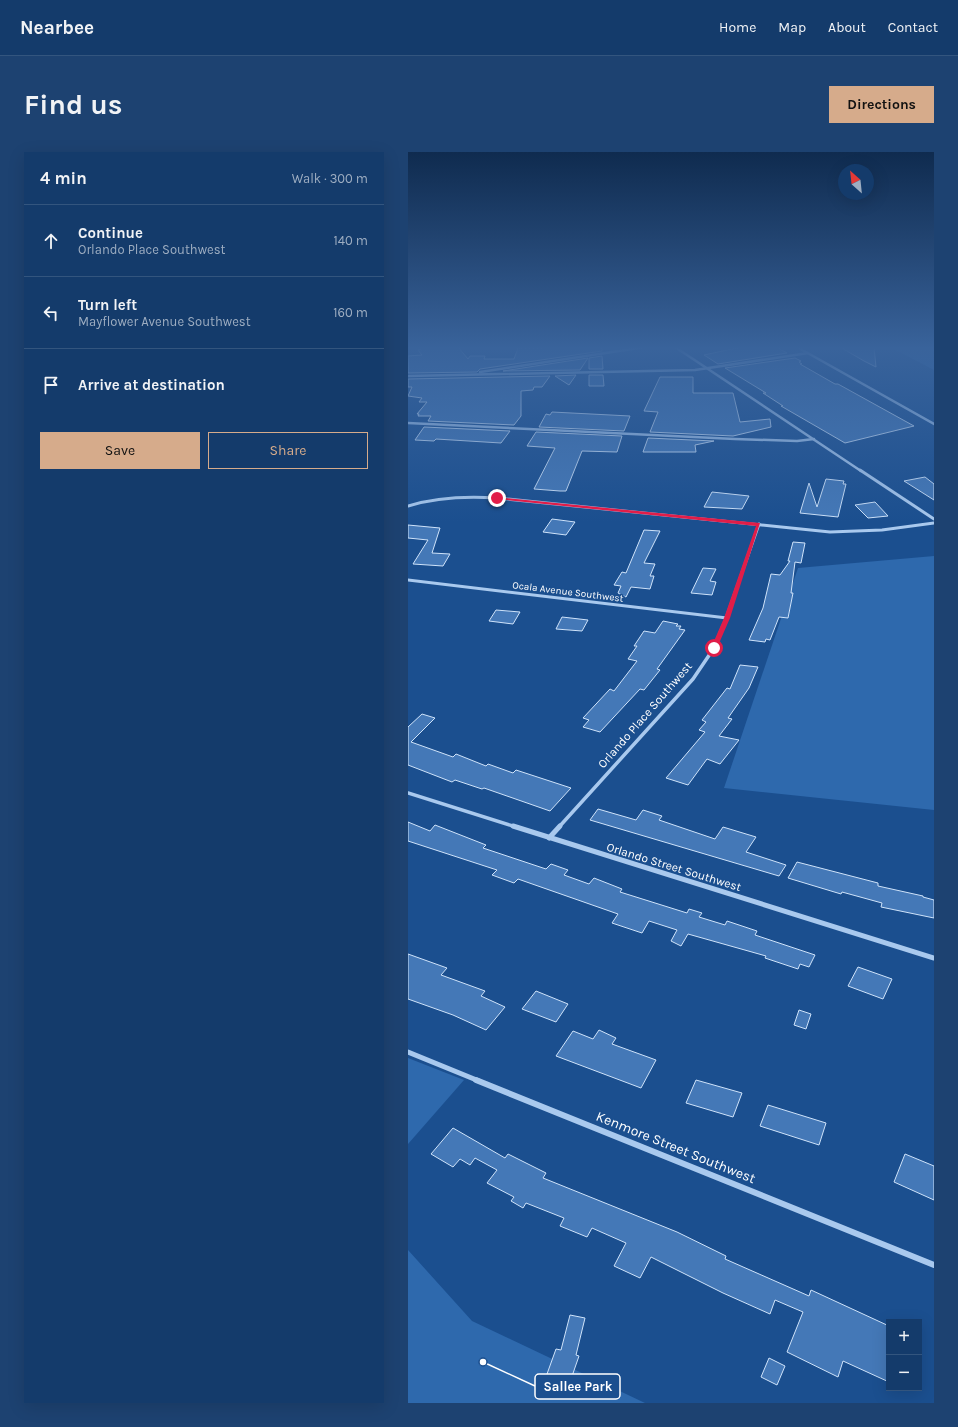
<!DOCTYPE html>
<html lang="en">
<head>
<meta charset="utf-8">
<style>
	body { margin:0; font-family:Karla,sans-serif; background:#1d4271; color:#f1f3f6 }
	.controls { position:absolute; right:12px; bottom:12px; display:grid; overflow:hidden; border-radius:0px; box-shadow:0 4px 16px #0002 }
	.controls button { width:36px; height:36px; display:grid; place-items:center; padding:0; border:0; border-bottom:1px solid #33557e; background:#143b6b; color:#f1f3f6; font:20px sans-serif }
	.compass { position:absolute; left:430px; top:12px; width:36px; height:36px; border-radius:50%; background:#143b6b; box-shadow:0 4px 16px #0002; rotate:333deg }
	.stop { position:absolute; width:12px; height:12px; margin:-9px; border:3px solid #e11d48; border-radius:50%; background:#fff }
	.stop.end { background:#e11d48; border-color:#fff; box-shadow:0 1px 4px #0008 }
	.list { margin:0; padding:0; list-style:none }
	h2 { display:flex; justify-content:space-between; align-items:center; height:52px; margin:0; padding:0 16px; font-size:17px }
	h2 small { font-size:13px; font-weight:400; color:#9dadc1 }
	.list li { display:grid; grid-template-columns:26px 1fr auto; gap:12px; align-items:center; box-sizing:border-box; height:72px; padding:0 16px; border-top:1px solid #33557e }
	.list b { display:block; font-size:15px; white-space:nowrap }
	.list p { margin:0; font-size:13px; white-space:nowrap; color:#9dadc1 }
	.list em { font-size:13px; font-style:normal; color:#9dadc1 }
	.actions { display:flex; gap:8px; padding:12px 16px }
	.actions a { flex:1; padding:9px 0; border:1px solid #d6ab8b; border-radius:0px; text-align:center; font-size:14px; color:#d6ab8b }
	.actions .main { background:#d6ab8b; color:#111 }
	.icon { flex:none; width:22px; height:22px; fill:none; stroke:currentColor; stroke-width:2; stroke-linecap:round; stroke-linejoin:round }
	.map { position:relative; flex:none; width:526px; height:1251px; overflow:hidden; border-radius:0px }
	header { display:flex; align-items:center; gap:24px; box-sizing:border-box; height:56px; padding:0 20px; background:#143b6b; border-bottom:1px solid #33557e }
	header strong { font-size:19px }
	nav { display:flex; gap:22px; margin-inline-start:auto; font-size:14px }
	.intro { display:flex; align-items:center; justify-content:space-between; box-sizing:border-box; height:96px; padding:0 24px }
	h1 { margin:0; font-size:28px }
	.button { padding:10px 18px; border-radius:0px; background:#d6ab8b; color:#111; font-size:14px; font-weight:700 }
	main { display:flex; gap:24px; padding:0 24px }
	aside { flex:1; background:#143b6b; border-radius:0px; box-shadow:0 4px 16px #0002 }
	.map>svg:first-child { display:block }
	.green { fill:#2e69ad }
	.building { fill:#4478b7; stroke:#cfe3fa }
	.lines { fill:none; stroke-linecap:round; stroke-linejoin:round }
	.street-far4 { stroke:#a9c9ee; stroke-width:2.5 }
	.street-far3 { stroke:#a9c9ee; stroke-width:3 }
	.street-far2 { stroke:#a9c9ee; stroke-width:3.5 }
	.street-far1 { stroke:#a9c9ee; stroke-width:5 }
	.street { stroke:#a9c9ee; stroke-width:6 }
	.route { fill:#e11d48 }
	.labels { text-anchor:middle; stroke-width:3; stroke-linejoin:round; paint-order:stroke }
	.far-street-label { font-size:10px; fill:#fff; stroke:#1b4f8f }
	.street-label { font-size:12px; fill:#fff; stroke:#1b4f8f }
	.near-street-label { font-size:14px; fill:#fff; stroke:#1b4f8f }
	.leader { fill:none; stroke:#fff; stroke-width:1.5 }
	.callout-dot { fill:#fff; stroke:#1b4f8f; stroke-width:1.5 }
	.callout { fill:#1b4f8f; stroke:#fff; stroke-width:1.5 }
	.callout-label { font-size:13px; text-anchor:middle; font-weight:bold; fill:#fff }
</style>
</head>
<body>
<header>
<strong>Nearbee</strong>
<nav><a>Home</a><a>Map</a><a>About</a><a>Contact</a></nav>
</header>
<div class="intro"><h1>Find us</h1><a class="button">Directions</a></div>
<main>
<aside>
<h2>4 min<small>Walk · 300 m</small></h2>
<ul class="list">
<li><svg class="icon" aria-label="ahead" viewBox="0 0 24 24"><path d="M12 20V5M6 11l6-6 6 6"/></svg><div><b>Continue</b><p>Orlando Place Southwest</p></div><em>140 m</em></li>
<li><svg class="icon" aria-label="left" viewBox="0 0 24 24"><path d="M17 20v-9H6M10 6l-5 5 5 5"/></svg><div><b>Turn left</b><p>Mayflower Avenue Southwest</p></div><em>160 m</em></li>
<li><svg class="icon" aria-label="arrive" viewBox="0 0 24 24"><path d="M6 21V4h12l-3 4 3 4H6"/></svg><div><b>Arrive at destination</b></div></li>
</ul>
<div class="actions"><a class="main">Save</a><a>Share</a></div>
</aside>
<div class="map">
<svg width="526" height="1251" viewBox="0 0 526 1251">
	<rect width="100%" height="100%" fill="#1b4f8f"/>
	<g class="green">
		<polygon points="482,195 526,195 526,218"/>
		<polygon points="526,404 526,658 316,636 390,416"/>
		<polygon points="0,906 56,928 0,992"/>
		<polygon points="0,1098 64,1169 237,1251 0,1251"/>
	</g>
	<g class="building">
		<polygon points="11,195 50,195 60,207 62,204 77,204 76,207 106,207 110,196 194,195 194,199 72,217 69,220 0,221 0,204 14,203 10,198 13,197"/>
		<polygon points="333,195 368,195 379,201 310,212 296,203"/>
		<polygon points="432,195 466,195 468,215 456,209"/>
		<polygon points="194,204 195,217 181,217 181,206"/>
		<polygon points="180,206 172,218 95,219"/>
		<polygon points="387,206 393,209 391,210 394,212 392,212 427,232 430,232 506,274 437,291 373,254 375,254 355,241 358,241 317,216"/>
		<polygon points="168,223 161,233 147,224"/>
		<polygon points="181,223 195,223 196,234 181,234"/>
		<polygon points="142,224 134,235 126,235 125,238 113,239 113,264 106,273 20,269 23,264 10,264 11,262 9,262 19,250 11,250 14,246 0,244 4,235 0,235 0,227"/>
		<polygon points="252,225 285,225 285,241 325,241 332,270 362,267 363,275 325,284 242,280 250,260 236,259"/>
		<polygon points="144,260 222,264 216,279 131,275 138,262 142,263"/>
		<polygon points="16,275 102,279 93,291 28,287 26,289 7,288"/>
		<polygon points="128,280 214,284 209,300 174,299 158,339 152,339 126,337 147,296 119,294"/>
		<polygon points="240,286 306,289 287,293 288,300 235,300"/>
		<polygon points="517,325 526,332 526,348 496,329"/>
		<polygon points="418,327 436,329 435,332 438,332 430,365 392,361 401,331 409,355"/>
		<polygon points="304,340 341,344 334,357 296,355"/>
		<polygon points="467,350 480,364 460,366 447,353"/>
		<polygon points="144,367 167,370 158,383 135,380"/>
		<polygon points="0,373 32,376 24,401 42,402 35,414 5,412 20,388 0,386"/>
		<polygon points="236,378 252,379 236,411 247,412 242,424 246,424 242,437 223,435 218,445 210,441 213,434 206,433 214,420 218,421"/>
		<polygon points="385,390 397,391 393,411 387,410 383,441 385,441 380,466 371,465 362,488 358,487 357,490 341,488 355,456 363,422 372,423 382,409 380,409"/>
		<polygon points="295,416 308,417 302,429 308,430 304,443 283,441"/>
		<polygon points="88,458 112,460 105,472 81,469"/>
		<polygon points="154,465 180,468 174,479 148,477"/>
		<polygon points="255,469 270,472 268,474 273,474 271,477 277,478 249,517 252,518 236,538 232,537 192,580 175,575 181,568 175,566 202,537 206,539 229,509 220,507 229,494 226,494 236,479 247,481"/>
		<polygon points="332,513 350,515 341,536 320,566 324,567 311,584 331,588 312,612 299,607 280,633 258,626 297,580 291,578 298,570 294,568 319,536 322,537"/>
		<polygon points="14,562 27,566 3,590 45,605 48,602 78,614 80,612 105,621 108,618 163,636 142,659 76,636 74,637 47,628 44,630 0,613 0,575"/>
		<polygon points="190,657 228,668 235,658 254,664 251,668 307,687 315,675 348,685 338,700 378,713 371,724 182,668"/>
		<polygon points="0,670 22,679 27,673 78,693 75,696 138,717 143,712 160,718 156,723 181,732 186,726 214,737 212,740 279,761 281,757 294,761 291,765 317,773 319,769 349,779 347,783 407,803 401,815 392,812 390,817 357,806 358,804 280,782 273,794 263,789 269,778 241,769 234,781 204,771 210,762 110,727 106,731 84,723 89,718 0,689"/>
		<polygon points="389,710 470,731 470,734 515,744 515,745 526,748 526,766 473,755 474,751 434,740 433,742 380,726"/>
		<polygon points="0,802 39,816 33,823 77,839 73,844 97,855 78,878 45,863 0,847"/>
		<polygon points="450,815 484,827 475,847 440,834"/>
		<polygon points="128,839 160,852 148,870 114,857"/>
		<polygon points="391,858 403,862 398,877 386,873"/>
		<polygon points="191,878 208,886 204,892 248,908 233,936 148,904 165,879 185,887"/>
		<polygon points="288,928 334,941 325,965 278,951"/>
		<polygon points="360,953 418,971 411,993 352,974"/>
		<polygon points="45,976 97,1006 100,1002 138,1021 135,1026 269,1080 318,1104 317,1107 401,1144 403,1138 481,1174 481,1230 435,1209 430,1225 379,1200 395,1160 367,1148 362,1162 315,1141 243,1105 232,1126 206,1114 218,1091 184,1076 179,1085 152,1074 156,1066 118,1051 115,1056 103,1049 106,1045 79,1031 89,1018 67,1006 62,1013 52,1007 45,1015 23,1002"/>
		<polygon points="497,1002 526,1014 526,1048 486,1030"/>
		<polygon points="162,1163 177,1166 168,1203 171,1204 162,1230 139,1222 148,1197 153,1198"/>
		<polygon points="361,1206 377,1214 369,1233 353,1225"/>
	</g>
	<g class="lines">
		<g class="street-far4">
			<polyline points="267,195 453,319"/>
			<polyline points="389,195 526,272"/>
			<polyline points="72,220 237,195"/>
			<polyline points="0,224 287,218 400,201"/>
			<polyline points="0,271 327,287 389,289 406,287"/>
		</g>
		<g class="street-far3">
			<polyline points="452,318 526,367"/>
			<path d="M 0,354 C 29,345 59,344 89,346 L 422,380 L 474,378 L 526,371"/>
			<polyline points="0,428 319,466"/>
			<polyline points="315,475 351,372"/>
		</g>
		<g class="street-far2">
			<polyline points="0,641 108,675"/>
			<polyline points="151,675 285,527 306,496 315,474"/>
		</g>
		<g class="street-far1">
			<polyline points="105,674 526,806"/>
			<polyline points="141,686 152,674"/>
			<polyline points="0,900 71,929"/>
		</g>
		<polyline class="street" points="68,928 526,1113"/>
	</g>
	<linearGradient id="sky" x2="0" y2="1"><stop stop-color="#0f2b4f"/><stop offset="0.53" stop-color="#39639b"/><stop offset="1" stop-color="#39639b" stop-opacity="0"/></linearGradient>
	<rect width="526" height="370" fill="url(#sky)"/>
	<polygon class="route" points="87,345 352,371 322,466 309,496 306,498 303,496 316,466 348,374 89,347"/>
	<g class="labels">
		<g class="far-street-label">
			<text transform="translate(160 439) rotate(7)" y="4">Ocala Avenue Southwest</text>
		</g>
		<g class="street-label">
			<text transform="translate(237 563) rotate(-49)" y="4">Orlando Place Southwest</text>
			<text transform="translate(266 715) rotate(17)" y="4">Orlando Street Southwest</text>
		</g>
		<g class="near-street-label">
			<text transform="translate(268 995) rotate(22)" y="5">Kenmore Street Southwest</text>
		</g>
	</g>
	<path class="leader" d="M75 1210L127 1234"/>
	<circle class="callout-dot" cx="75" cy="1210" r="4"/>
	<rect class="callout" x="127" y="1222" width="85" height="25" rx="4"/>
	<g class="callout-label">
		<text x="170" y="1239">Sallee Park</text>
	</g>
</svg>
<div class="controls">
<button>+</button>
<button>−</button>
</div>
<svg class="compass" viewBox="-18 -18 36 36"><path d="M0-13l5 13h-10z" fill="#e53935"/><path d="M0 13l5-13h-10z" fill="#9dadc1"/></svg>
<div class="stop" style="left:306px;top:496px"></div>
<div class="stop end" style="left:89px;top:346px"></div>
</div>
</main>
</body>
</html>
